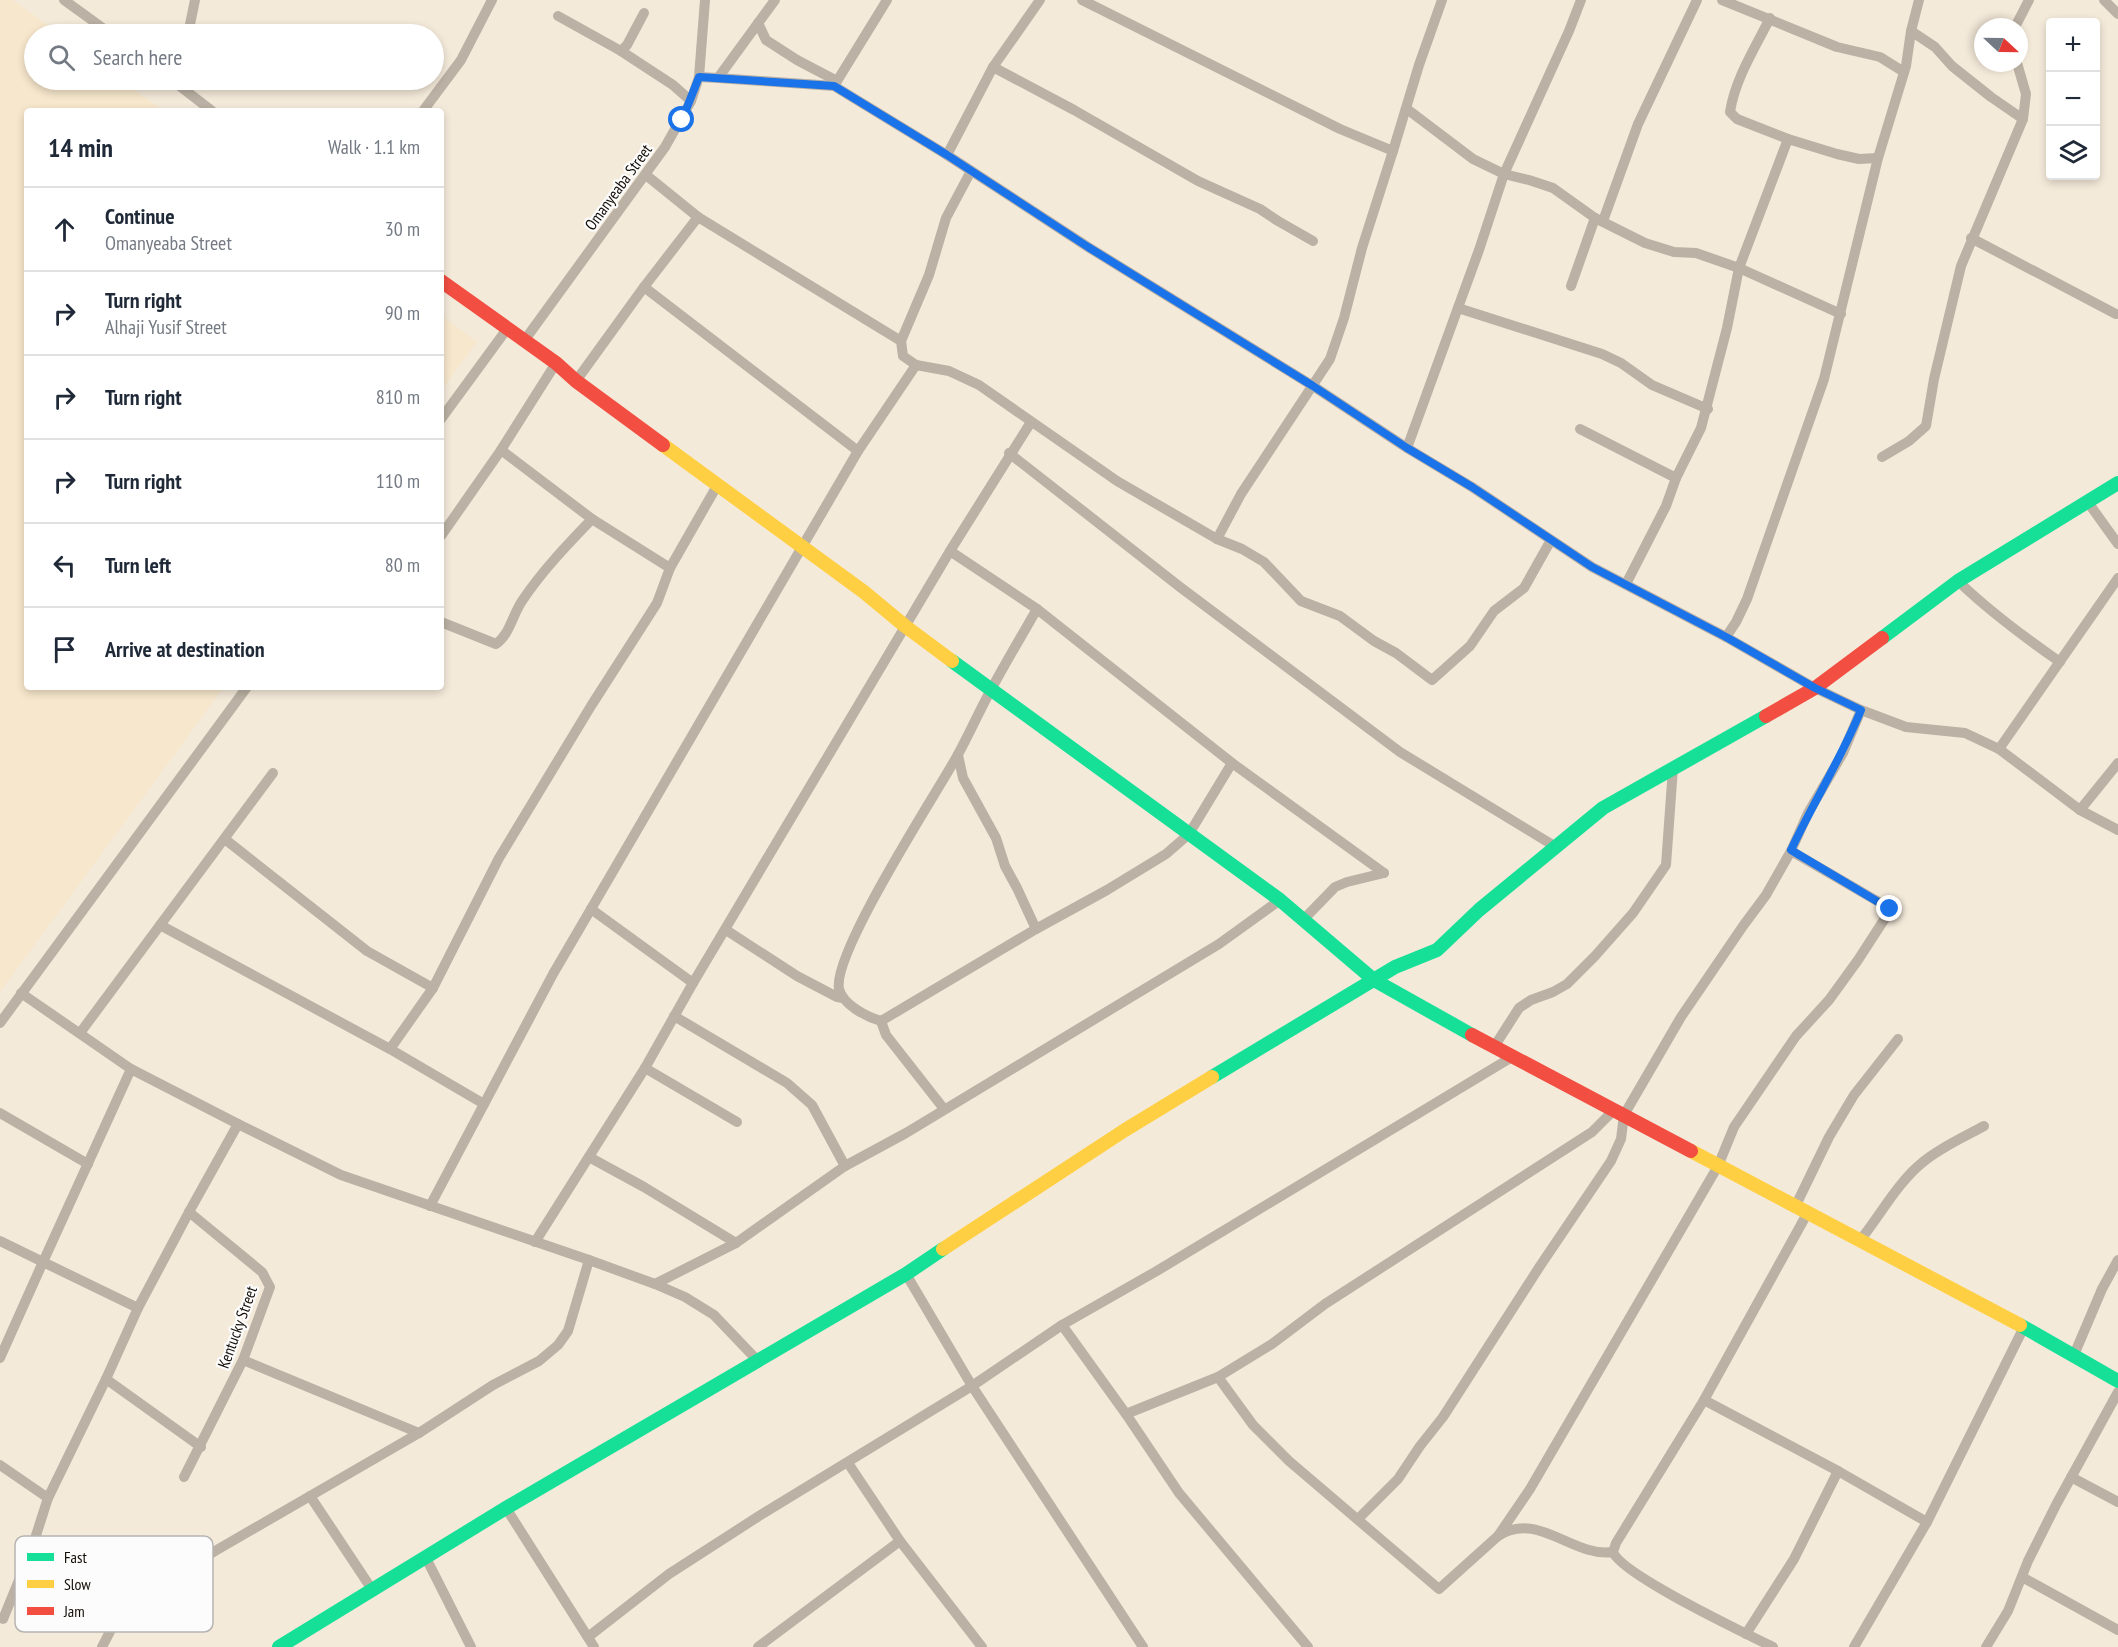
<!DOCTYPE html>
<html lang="en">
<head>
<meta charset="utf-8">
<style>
	body { margin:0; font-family:"PT Sans Narrow",sans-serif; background:#f6f6f7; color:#1f2937 }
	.controls { position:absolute; right:18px; top:18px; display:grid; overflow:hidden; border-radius:6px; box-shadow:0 3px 9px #0003 }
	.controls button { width:54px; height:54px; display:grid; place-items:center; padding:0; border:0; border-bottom:2px solid #e0e1e3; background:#fff; color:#1f2937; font:30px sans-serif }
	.compass { position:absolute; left:1974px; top:18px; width:54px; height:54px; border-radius:50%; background:#fff; box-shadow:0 3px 9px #0003; rotate:112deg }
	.stop { position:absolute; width:18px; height:18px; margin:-14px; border:4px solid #1a73e8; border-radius:50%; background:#fff }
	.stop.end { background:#1a73e8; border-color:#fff; box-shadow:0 2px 6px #0008 }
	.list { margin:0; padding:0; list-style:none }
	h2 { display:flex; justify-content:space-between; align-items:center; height:78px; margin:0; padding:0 24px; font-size:26px }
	h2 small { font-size:20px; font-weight:400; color:#747a83 }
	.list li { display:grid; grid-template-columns:39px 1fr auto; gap:18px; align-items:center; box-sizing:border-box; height:84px; padding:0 24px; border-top:2px solid #e0e1e3 }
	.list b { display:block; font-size:22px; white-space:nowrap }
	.list p { margin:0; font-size:20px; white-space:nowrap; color:#747a83 }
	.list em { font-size:20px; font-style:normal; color:#747a83 }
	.icon { flex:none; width:33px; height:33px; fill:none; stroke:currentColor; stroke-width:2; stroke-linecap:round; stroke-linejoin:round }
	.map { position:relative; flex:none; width:2118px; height:1647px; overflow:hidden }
	.search { position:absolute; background:#fff; box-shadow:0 3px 9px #0003; left:24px; top:24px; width:420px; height:66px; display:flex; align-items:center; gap:15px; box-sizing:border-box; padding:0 21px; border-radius:33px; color:#747a83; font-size:22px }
	.panel { position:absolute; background:#fff; box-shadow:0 3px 9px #0003; left:24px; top:108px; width:420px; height:582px; border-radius:6px }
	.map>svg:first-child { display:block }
	.built { fill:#f7e7cc }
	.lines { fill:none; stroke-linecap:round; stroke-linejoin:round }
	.street { stroke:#bbb1a4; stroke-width:10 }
	.fast { stroke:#16e098; stroke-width:14 }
	.slow { stroke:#ffcf43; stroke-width:14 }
	.jam { stroke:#f24e42; stroke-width:14 }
	.route { stroke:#1a73e8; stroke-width:8 }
	.labels { text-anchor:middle; stroke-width:4.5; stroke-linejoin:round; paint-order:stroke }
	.street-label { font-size:16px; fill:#110c04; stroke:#fcfcfc }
	.key { fill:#fcfcfc; stroke:#b6b4b2; stroke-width:1.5 }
	.key-label { font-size:16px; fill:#110c04 }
</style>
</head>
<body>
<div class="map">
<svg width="2118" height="1647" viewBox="0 0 2118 1647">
	<rect width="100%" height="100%" fill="#f4eada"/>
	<g class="built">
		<polygon points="0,0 13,0 60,34 34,34 34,80 121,80 164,111 27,111 27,687 224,687 0,992"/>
		<polygon points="441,315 477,342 441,391"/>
	</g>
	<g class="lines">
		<g class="street">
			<polyline points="64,0 111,34"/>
			<polyline points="1082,0 1340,129 1393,151 1419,65 1442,0"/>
			<polyline points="1722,0 1837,47 1880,57 1904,72"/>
			<polyline points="2104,0 2118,14"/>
			<polyline points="558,16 621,51 627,45 644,13"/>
			<path d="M 1770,18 C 1755,48 1735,79 1730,112 L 1737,119 L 1788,139 L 1837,154 L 1859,159 L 1878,158"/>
			<polyline points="758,23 766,40 797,60 837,81"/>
			<polyline points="2015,27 2029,0"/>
			<polyline points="1911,31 1935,47 1952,66 1991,97 2023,119"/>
			<polyline points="188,34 195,0"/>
			<polyline points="621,51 673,85 691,101"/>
			<polyline points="993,67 1074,110 1198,181 1260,209 1278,221 1313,241"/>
			<polyline points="699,77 718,78 775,0"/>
			<polyline points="718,78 834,86 887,0"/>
			<polyline points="172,80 212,111"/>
			<polyline points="834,86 947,155 993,67 1040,0"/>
			<polyline points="1407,109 1473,159 1504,174 1529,180 1553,188 1595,218 1645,243 1674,252 1696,253 1739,268 1841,314"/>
			<polyline points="423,111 461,60 492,0"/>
			<polyline points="947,155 1088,247 1313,386 1407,448 1472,487 1592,567 1726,637 1815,688 1861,710 1906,727 1965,733 1999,749 2080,810 2118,763"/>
			<polyline points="646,175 698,217 901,341 903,356 916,365 949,371 979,385 1117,481 1217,539 1242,549 1264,562 1301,601 1340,616 1374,641 1396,653 1432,680 1470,646 1494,611 1524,588 1551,540"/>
			<polyline points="1603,221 1638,124 1697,0"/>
			<polyline points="1971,238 2116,314"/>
			<polyline points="1571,286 1595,218"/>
			<polyline points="644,287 858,451"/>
			<polyline points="1458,308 1602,354 1621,363 1652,385 1708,409"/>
			<polyline points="524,341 665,147 691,101 699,77 705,0"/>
			<polyline points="901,341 929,275 946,218 971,171"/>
			<polyline points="916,365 858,451 591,909 693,983 950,551 1031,422"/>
			<polyline points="576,381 644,287 698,217"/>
			<polyline points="441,419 507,329"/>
			<polyline points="1580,429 1676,478"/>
			<polyline points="1407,448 1479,250 1504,174 1569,31 1581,0"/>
			<polyline points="501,450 592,519 670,568"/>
			<polyline points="1009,453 1180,587 1400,752 1556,847"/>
			<polyline points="1882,457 1909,441 1926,426 1934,379 1961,266 2023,119 2026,94 2017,63"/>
			<polyline points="2087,501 2118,544"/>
			<polyline points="441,536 501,450 556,363"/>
			<polyline points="1217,539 1241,494 1330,359 1344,318 1362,248 1393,151"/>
			<polyline points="950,551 1037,609 1232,763 1384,873"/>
			<path d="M 1958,581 C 1990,612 2024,637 2060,662"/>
			<polyline points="1626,584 1666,506 1676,478 1701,428 1727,328 1739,268 1788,139"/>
			<path d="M 441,622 L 496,644 C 510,634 512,616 522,601 C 542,571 567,545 592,519"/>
			<polyline points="1726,637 1736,622 1747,599 1824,379 1878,158 1906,66 1911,31 1919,0"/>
			<polyline points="1999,749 2118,578"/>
			<polyline points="958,755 963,778 996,838 1005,866 1017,888 1036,929"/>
			<polyline points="2080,810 2118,830"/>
			<polyline points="226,840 367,951 433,988"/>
			<polyline points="1304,919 1335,887 1347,882 1384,873"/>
			<polyline points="160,925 390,1049 484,1104"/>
			<polyline points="726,930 797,976 837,997 843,998"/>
			<polyline points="21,993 131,1069 43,1262 138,1308"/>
			<polyline points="674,1016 787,1083 812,1105 845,1166"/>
			<polyline points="881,1021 1036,929 1107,890 1166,854 1189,834 1232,763"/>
			<polyline points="0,1023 247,687"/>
			<polyline points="80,1033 273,773"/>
			<polyline points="1494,1047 1519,1008 1531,1000 1553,992 1567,984 1595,956 1633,913 1666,865 1673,768"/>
			<polyline points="390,1049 433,988 499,858 591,706 657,603 670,568 718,484"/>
			<polyline points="645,1068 737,1122"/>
			<path d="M 944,1109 L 886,1035 L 881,1021 C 867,1017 843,1005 839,989 C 832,954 934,797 956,758 C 969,735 979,711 992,688 C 1006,662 1022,635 1037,609"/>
			<polyline points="0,1113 88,1164"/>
			<polyline points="238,1124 341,1175 589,1260 655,1284 685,1297 714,1315 757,1360"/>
			<polyline points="589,1157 644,1187 736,1243"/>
			<polyline points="1796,1205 1829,1137 1854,1095 1898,1039"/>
			<polyline points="430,1206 553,974 591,909"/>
			<path d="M 1861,1239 C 1881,1214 1898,1182 1923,1162 C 1941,1147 1964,1137 1984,1126"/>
			<polyline points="0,1241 43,1262 0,1358"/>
			<polyline points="535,1242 645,1068 693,983"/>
			<polyline points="906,1274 972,1386 1143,1647"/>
			<polyline points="655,1284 736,1243 845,1166 906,1133 1219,944 1280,900"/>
			<polyline points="1062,1325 1126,1414 1218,1377 1272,1344 1325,1304 1592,1132 1614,1110"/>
			<polyline points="2074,1355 2102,1289 2118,1260"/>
			<polyline points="243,1360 419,1433"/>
			<path d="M 1218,1377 L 1253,1425 L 1289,1461 L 1439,1589 L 1498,1536 C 1538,1510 1573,1558 1613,1552"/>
			<polyline points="106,1379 201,1447"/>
			<polyline points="1704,1400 1838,1471 1927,1522"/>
			<polyline points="1126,1414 1179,1493 1308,1647"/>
			<polyline points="848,1463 900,1541 982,1647"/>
			<polyline points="0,1465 48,1498"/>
			<polyline points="184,1477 243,1360 270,1287 262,1272 189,1212"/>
			<polyline points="2071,1477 2118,1502"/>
			<polyline points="310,1496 373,1591"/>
			<polyline points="506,1508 594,1647"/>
			<polyline points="1358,1519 1398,1479 1420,1446 1443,1417 1540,1266 1611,1161 1621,1139 1624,1115 1681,1017 1743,926 1766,895 1791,851 1808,813 1843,753 1861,710"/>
			<polyline points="1498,1536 1530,1489 1718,1166 1734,1127 1796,1036 1829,1000 1858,960 1891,909 1791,851"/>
			<polyline points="31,1551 44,1566 116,1620"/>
			<polyline points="426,1558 471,1647"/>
			<polyline points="2022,1577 2118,1630"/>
			<polyline points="3,1619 31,1551 48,1498 106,1379 138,1308 189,1212 238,1124 131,1069"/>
			<polyline points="1746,1634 1794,1559 1838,1471"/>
			<polyline points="588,1637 669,1574 759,1516 972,1386 1062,1325 1155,1272 1512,1057"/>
			<polyline points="102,1647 116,1620 128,1604 215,1551 419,1433 493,1385 539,1361 558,1345 568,1331 589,1260"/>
			<polyline points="758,1647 900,1541"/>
			<path d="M 1773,1647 C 1745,1633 1622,1575 1613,1552 L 1616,1543 L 1704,1400 L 1808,1212"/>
			<polyline points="1854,1647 1927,1522 2024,1327"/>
			<polyline points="1986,1647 2008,1611 2028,1561 2057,1503 2118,1392"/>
		</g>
		<g class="fast">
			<polyline points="1882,638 1958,581 2118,483"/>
			<polyline points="952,661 1280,900 1374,980 1472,1035"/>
			<polyline points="1212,1077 1395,967 1437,950 1479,910 1603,808 1766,716"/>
			<polyline points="2020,1325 2118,1381"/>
			<polyline points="279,1647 506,1508 906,1274 943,1249"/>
		</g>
		<g class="slow">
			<polyline points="663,445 864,592 905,626 952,661"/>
			<polyline points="1691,1151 2020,1325"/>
			<polyline points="943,1249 1125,1130 1212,1077"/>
		</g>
		<g class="jam">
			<polyline points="441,281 556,363 576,381 663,445"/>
			<polyline points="1766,716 1815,688 1882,638"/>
			<polyline points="1472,1035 1691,1151"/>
		</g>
	</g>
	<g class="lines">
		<path class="route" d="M 682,120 L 699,77 L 834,86 L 947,155 L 1088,247 L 1313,386 L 1407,448 L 1472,487 L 1592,567 L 1726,637 L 1815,688 L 1861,710 C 1841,759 1813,803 1791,850 L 1890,909"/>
	</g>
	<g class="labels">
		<g class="street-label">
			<text transform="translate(618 187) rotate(-54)" y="6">Omanyeaba Street</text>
			<text transform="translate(237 1327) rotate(-70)" y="6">Kentucky Street</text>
		</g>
	</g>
	<rect x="15" y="1536" width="198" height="96" rx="9" class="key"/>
	<rect x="27" y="1553" width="27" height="8" fill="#16e098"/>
	<rect x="27" y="1580" width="27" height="8" fill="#ffcf43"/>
	<rect x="27" y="1607" width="27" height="8" fill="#f24e42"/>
	<g class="key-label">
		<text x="64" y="1563">Fast</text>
		<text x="64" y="1590">Slow</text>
		<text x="64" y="1617">Jam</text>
	</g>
</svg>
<div class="controls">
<button>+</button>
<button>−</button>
<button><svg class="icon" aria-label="layers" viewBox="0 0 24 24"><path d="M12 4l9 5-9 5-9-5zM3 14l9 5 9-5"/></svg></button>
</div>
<svg class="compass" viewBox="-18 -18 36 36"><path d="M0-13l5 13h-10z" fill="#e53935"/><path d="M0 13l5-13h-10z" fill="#747a83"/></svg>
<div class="stop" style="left:682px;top:120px"></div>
<div class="stop end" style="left:1890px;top:909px"></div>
<div class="search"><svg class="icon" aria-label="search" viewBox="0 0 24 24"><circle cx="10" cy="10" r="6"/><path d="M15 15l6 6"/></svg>Search here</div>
<section class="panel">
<h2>14 min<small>Walk · 1.1 km</small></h2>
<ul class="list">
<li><svg class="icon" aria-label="ahead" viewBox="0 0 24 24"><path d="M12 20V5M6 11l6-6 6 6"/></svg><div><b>Continue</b><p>Omanyeaba Street</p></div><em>30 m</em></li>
<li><svg class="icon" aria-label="right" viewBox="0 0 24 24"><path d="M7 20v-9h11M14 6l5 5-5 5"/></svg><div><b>Turn right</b><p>Alhaji Yusif Street</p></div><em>90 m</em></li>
<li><svg class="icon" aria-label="right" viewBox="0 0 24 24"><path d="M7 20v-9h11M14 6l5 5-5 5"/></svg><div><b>Turn right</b></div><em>810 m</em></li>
<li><svg class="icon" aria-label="right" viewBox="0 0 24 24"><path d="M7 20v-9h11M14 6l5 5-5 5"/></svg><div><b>Turn right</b></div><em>110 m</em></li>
<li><svg class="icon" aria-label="left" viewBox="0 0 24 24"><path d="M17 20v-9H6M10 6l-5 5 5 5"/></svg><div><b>Turn left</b></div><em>80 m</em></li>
<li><svg class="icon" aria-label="arrive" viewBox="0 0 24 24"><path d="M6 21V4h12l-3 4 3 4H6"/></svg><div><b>Arrive at destination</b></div></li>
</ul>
</section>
</div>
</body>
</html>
